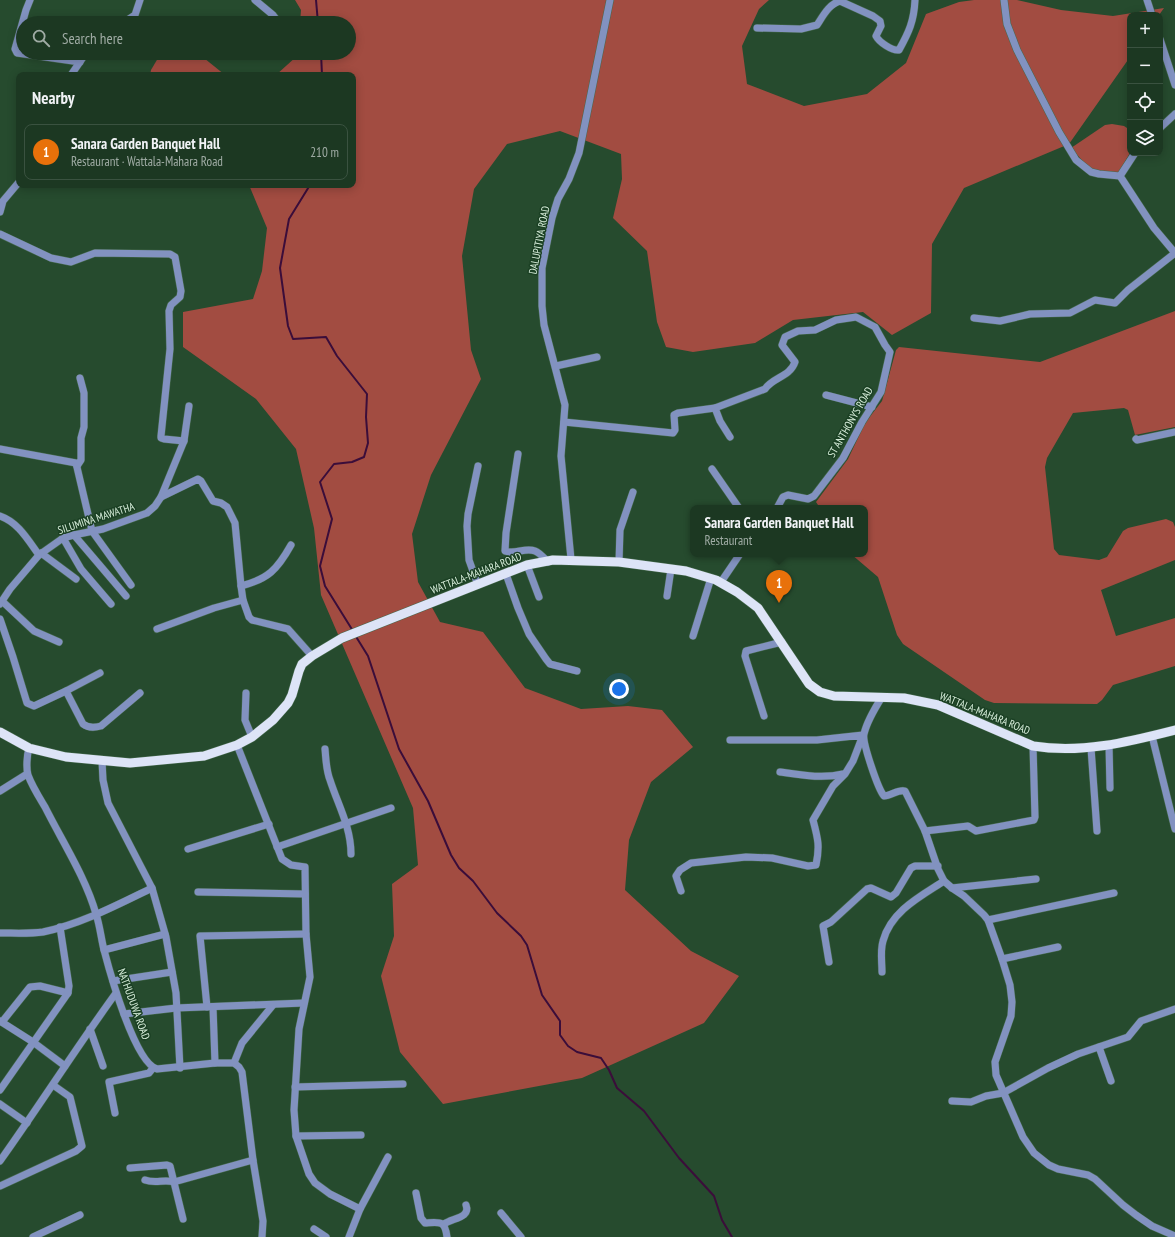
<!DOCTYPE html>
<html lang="en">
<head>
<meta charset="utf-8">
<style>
	body { margin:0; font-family:"PT Sans Narrow",sans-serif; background:#253f2a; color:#f1f3f6 }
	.controls { position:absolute; right:12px; top:12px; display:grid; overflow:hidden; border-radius:8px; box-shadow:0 2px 10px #0003 }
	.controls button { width:36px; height:36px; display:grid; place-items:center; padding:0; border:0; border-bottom:1px solid #3a5240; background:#1c3822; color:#f1f3f6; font:20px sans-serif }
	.you { position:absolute; left:619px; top:689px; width:14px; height:14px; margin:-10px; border:3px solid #fff; border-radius:50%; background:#1a73e8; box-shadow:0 0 0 6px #1a73e833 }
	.badge { display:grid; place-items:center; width:26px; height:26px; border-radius:50%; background:#f589ef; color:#fff; font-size:13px; font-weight:700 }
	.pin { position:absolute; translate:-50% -33px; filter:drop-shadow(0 1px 2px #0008) }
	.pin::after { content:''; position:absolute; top:21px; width:14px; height:12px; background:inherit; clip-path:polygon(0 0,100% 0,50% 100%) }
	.popup { position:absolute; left:690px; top:505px; width:178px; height:52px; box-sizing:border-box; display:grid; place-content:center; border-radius:8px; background:#1c3822; filter:drop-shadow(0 1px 3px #0005); font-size:13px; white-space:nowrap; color:#a0aca5 }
	.popup b { font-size:15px; color:#f1f3f6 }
	.popup::after { content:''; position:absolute; left:50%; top:100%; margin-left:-8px; border:8px solid transparent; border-top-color:#1c3822 }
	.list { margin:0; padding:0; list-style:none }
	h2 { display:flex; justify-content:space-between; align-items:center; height:52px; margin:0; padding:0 16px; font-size:17px }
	h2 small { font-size:13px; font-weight:400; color:#a0aca5 }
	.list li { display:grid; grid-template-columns:26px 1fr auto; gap:12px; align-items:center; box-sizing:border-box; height:56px; margin:0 8px 8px; padding:0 8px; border:1px solid #3a5240; border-radius:8px }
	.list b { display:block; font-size:15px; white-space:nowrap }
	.list p { margin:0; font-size:13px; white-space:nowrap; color:#a0aca5 }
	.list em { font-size:13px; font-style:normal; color:#a0aca5 }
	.icon { flex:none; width:22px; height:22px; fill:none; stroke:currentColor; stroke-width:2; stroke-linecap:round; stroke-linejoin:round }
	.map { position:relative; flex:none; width:1175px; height:1237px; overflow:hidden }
	.search { position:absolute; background:#1c3822; box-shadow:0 2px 10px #0003; left:16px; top:16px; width:340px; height:44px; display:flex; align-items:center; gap:10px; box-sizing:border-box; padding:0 14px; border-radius:22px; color:#a0aca5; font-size:15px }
	.panel { position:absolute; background:#1c3822; box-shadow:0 2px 10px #0003; left:16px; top:72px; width:340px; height:116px; border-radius:8px }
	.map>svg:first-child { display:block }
	.green { fill:#a24c41 }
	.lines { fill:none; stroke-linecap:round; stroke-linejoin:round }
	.stream { stroke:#3b0d3a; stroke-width:2 }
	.minor-casing { stroke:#46694d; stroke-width:8 }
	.major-casing { stroke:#46694d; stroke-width:10 }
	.minor { stroke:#8292c0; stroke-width:7 }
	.major { stroke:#dde4f7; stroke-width:9 }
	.labels { text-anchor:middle; stroke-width:3; stroke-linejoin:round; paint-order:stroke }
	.street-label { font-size:11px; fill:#d9efdc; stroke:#1b4024 }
</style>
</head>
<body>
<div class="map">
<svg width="1175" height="1237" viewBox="0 0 1175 1237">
	<rect width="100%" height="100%" fill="#264b2e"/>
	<g class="green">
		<polygon points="295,0 769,0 759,9 742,46 747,84 804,106 867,94 906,63 926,14 959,2 974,0 1017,0 1061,10 1113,16 1164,8 1159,15 1130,15 1130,57 1069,144 964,188 932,244 931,313 892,335 863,312 793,320 755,343 693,352 666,347 657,322 647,251 613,218 622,179 621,154 560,131 507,144 474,189 462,256 471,350 481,379 431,475 412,534 418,582 440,622 483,632 525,688 581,709 628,706 662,710 693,747 651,782 629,840 625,890 691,951 739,976 704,1023 582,1078 443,1104 400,1052 381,976 394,936 392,884 418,865 413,808 321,595 314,528 296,449 256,399 183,347 183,312 253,299 262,271 267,228 249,185 353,185 353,75 276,75 297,56 297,53 349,53 349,23 300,23 301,10"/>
		<polygon points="161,53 199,54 225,75 150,75 151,70"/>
		<polygon points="1112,124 1124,126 1130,130 1130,153 1119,172 1115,174 1099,172 1088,167 1071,148 1105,125"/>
		<polygon points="1175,311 1175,427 1135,435 1128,410 1124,408 1073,413 1047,458 1045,467 1054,549 1059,555 1099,560 1107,557 1123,531 1128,528 1166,519 1173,522 1175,527 1175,560 1101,590 1116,636 1175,618 1175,666 1113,685 1102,700 1097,704 994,703 985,700 903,644 897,635 878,577 851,554 865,554 865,508 820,508 816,502 848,459 865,423 882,401 896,350 899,347 1040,362"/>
	</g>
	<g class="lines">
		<g class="stream">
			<polyline points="316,0 318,23"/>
			<polyline points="321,53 322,75"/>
			<polyline points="310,185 289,219 280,268 288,326 293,339 326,337 337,356 367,394 366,417 368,443 364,457 352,462 334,464 320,482 332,519 320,566 325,586 353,631"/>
			<polyline points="355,635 368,656 399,749 428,801 451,855 459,868 473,881 497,913 521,936 527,945 542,995 560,1021 560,1035 568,1046 577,1052 601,1058 609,1070 617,1088 644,1111 679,1158 714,1196 722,1220 732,1237"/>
		</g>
		<defs>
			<g id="minor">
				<polyline points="30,0 26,10 15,49 17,53 80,62"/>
				<polyline points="255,0 273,15 279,23"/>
				<polyline points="1004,0 1007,24 1017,50 1059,132 1076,160 1091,172 1099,174 1120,176"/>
				<polyline points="1147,0 1152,15"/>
				<polyline points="123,23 135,15 140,0"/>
				<path d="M 757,28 L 801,29 L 817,25 C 823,16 829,4 840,1 L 873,16 L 880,21 L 881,26 L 876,36 C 879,42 892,51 899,50 C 909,32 914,21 915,0"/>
				<polyline points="1160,39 1175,85"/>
				<polyline points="71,75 86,53"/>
				<polyline points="1160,128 1175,114"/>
				<polyline points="1135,153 1120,176 1154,228 1175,253"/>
				<polyline points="0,212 3,201 19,182"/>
				<polyline points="0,234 51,258 71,262 95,253 170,254 175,257 181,291 180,297 171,305 169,311 170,349 161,436 161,438 164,439 184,441"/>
				<polyline points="974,318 1000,321 1030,314 1070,313 1095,300 1115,303 1128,290 1175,253"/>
				<polyline points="556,366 597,357"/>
				<polyline points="826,395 872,407"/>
				<polyline points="564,422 673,433 675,430 674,415 678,413 715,408"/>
				<path d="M 730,437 L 720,421 L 715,408 L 765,389 C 773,377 790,377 795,362 L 782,345 L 785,337 L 798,331 L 815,330 L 836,320 L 856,317 L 875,327 L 885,345 L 890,352 L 881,392 L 862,422 L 843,458 L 814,496 L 808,499 L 788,495 L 783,497 L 777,508"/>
				<polyline points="1136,439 1137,440 1175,432"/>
				<polyline points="0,449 76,463 92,531 131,585"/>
				<path d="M 518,454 L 506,533 L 505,551 C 515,555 525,547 535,551 C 540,553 544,558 548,562"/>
				<polyline points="77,466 81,460 81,438 84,427 84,393 80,378"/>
				<polyline points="712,469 739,508"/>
				<polyline points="161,497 184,441 189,406"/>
				<path d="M 0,516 C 18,522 28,540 39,555"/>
				<polyline points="74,535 126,596"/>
				<polyline points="63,538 81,569 111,604"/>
				<polyline points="41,553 76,579"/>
				<polyline points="571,559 561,456 565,405 544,325 542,306 542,268 552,218 558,199 569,179 579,153 610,0"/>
				<polyline points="619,562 620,530 633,492"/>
				<polyline points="527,565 539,597"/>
				<polyline points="506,574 518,608 529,634 546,659 550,664 577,671"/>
				<polyline points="721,582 740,554"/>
				<polyline points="478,585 469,560 467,526 468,514 478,466"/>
				<path d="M 241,586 C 268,579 277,570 291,545"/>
				<polyline points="667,596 671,569"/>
				<polyline points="2,601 34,631 59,642"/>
				<polyline points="0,604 10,589 39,555 63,538 74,535 103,529 147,513 155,506 161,497 198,479 201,481 213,501 221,503 227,507 235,523 241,586 243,600 249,617 252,620 288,629 312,656"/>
				<path d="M 0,619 L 13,657 L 27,703 L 34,706 L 66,691 L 83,724 C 88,728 94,728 101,726 L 140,693"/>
				<polyline points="157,629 214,608 243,600"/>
				<polyline points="693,636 711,578"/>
				<polyline points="66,691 100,673"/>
				<polyline points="246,693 245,720 252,737"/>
				<path d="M 882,697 C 875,708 867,721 864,734 C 862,742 878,789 884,796 C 891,796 898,789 905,791 L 925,831 L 938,869 L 944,881 L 952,888 L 964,896 L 984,915 L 988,920 L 1002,959 L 1010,985 L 1012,1002 L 1011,1016 L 995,1062 L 996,1075 L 1023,1137 L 1034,1153 L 1049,1165 L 1058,1169 L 1088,1175 L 1095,1179 L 1123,1205 L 1136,1215 L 1152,1226 L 1175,1236"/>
				<polyline points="764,716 745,656 746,651 782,642"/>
				<polyline points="1152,736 1175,829"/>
				<polyline points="237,745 282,859 291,865 305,867 306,934 310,977 299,1029 294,1110 296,1136 309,1174 315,1183 330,1194 360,1209"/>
				<polyline points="1109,745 1110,788"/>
				<path d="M 29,748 C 27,755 26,768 28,775 C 32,786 39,797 45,807 C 62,841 86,878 96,914 C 100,926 101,938 104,950 C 110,973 135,1063 157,1069 L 215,1063 L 234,1063 L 239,1067 L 242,1072 L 253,1160 L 263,1221 L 262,1237"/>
				<polyline points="1091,748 1097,831"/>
				<path d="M 325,749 C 326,759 326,770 330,780 C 338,805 351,827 351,854"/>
				<polyline points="102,761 103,780 108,803 152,888 166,937 176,993 180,1068"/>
				<path d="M 780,772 C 801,775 823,779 843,774"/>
				<polyline points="0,791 27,774"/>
				<polyline points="925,831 968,826 976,831 1034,820 1035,817 1033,746"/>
				<polyline points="277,847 391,808"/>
				<polyline points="188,849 269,824"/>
				<polyline points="952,888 1036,879"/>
				<path d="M 681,891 L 676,876 L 680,870 L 691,863 L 746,857 L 772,858 L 808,866 L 816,865 C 820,846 818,839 813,820 L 833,786 L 845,774 L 853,761 L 863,735 L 817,740 L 730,740"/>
				<polyline points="198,892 305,894"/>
				<polyline points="988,920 1114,893"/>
				<path d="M 0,933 C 14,933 29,934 43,932 C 81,924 117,905 152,888"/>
				<polyline points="104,950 165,934"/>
				<polyline points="1002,959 1058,947"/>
				<polyline points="829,962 823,926 831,922 867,889 871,888 891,897 896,893 911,868 915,866 938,866"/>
				<path d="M 882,972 C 882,962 880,951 883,941 C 891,911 921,896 944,881"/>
				<polyline points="113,981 172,972"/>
				<polyline points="207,1007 200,936 306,934"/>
				<polyline points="213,1007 215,1063"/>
				<polyline points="124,1014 176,1008 304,1003"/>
				<polyline points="0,1021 33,1042 65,1066"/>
				<polyline points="2,1022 30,987 40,986 68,993"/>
				<polyline points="90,1029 103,1066"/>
				<polyline points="1099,1047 1111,1081"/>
				<polyline points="234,1063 242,1043 273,1005"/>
				<polyline points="295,1087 403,1084"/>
				<polyline points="0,1090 68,993 69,986 60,927"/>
				<polyline points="952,1101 971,1102 986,1096 1003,1093 1048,1068 1078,1054 1128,1037 1141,1021 1175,1009"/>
				<polyline points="0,1104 27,1123"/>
				<polyline points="115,1113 109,1082 149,1073 153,1068"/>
				<polyline points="296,1136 361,1135"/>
				<path d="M 0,1161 C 40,1105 76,1048 116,993"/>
				<polyline points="130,1168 167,1165 170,1166 183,1219"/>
				<path d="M 145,1180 C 155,1184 164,1179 174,1182 L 253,1160"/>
				<polyline points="0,1186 76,1151 82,1146 70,1097 53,1085"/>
				<path d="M 416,1193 L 421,1218 L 425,1223 C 440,1222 445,1220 447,1237"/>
				<polyline points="501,1213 521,1237"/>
				<path d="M 444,1224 C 452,1218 471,1218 466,1205"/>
				<polyline points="314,1229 326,1237"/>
				<polyline points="33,1237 80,1215"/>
				<polyline points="349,1237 360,1209 388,1157"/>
			</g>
			<path id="major" d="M 0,732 L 29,748 L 66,757 L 130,763 L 204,756 L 237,745 L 252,737 L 273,720 L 288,703 L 292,695 L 299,671 L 302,664 L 312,656 L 342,638 L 527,565 L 553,560 L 619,562 L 686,571 L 716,580 L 737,592 L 758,608 L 809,684 L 820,692 L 834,696 L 904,698 L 938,705 L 1033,746 C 1081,754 1128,742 1175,730"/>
		</defs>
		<use href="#minor" class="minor-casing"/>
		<use href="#major" class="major-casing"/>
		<use href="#minor" class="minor"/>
		<use href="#major" class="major"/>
	</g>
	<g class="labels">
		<g class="street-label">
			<text transform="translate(539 240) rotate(-79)" y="4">DALUPITIYA ROAD</text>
			<text transform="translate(850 422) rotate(-60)" y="4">ST ANTHONYS ROAD</text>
			<text transform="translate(96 518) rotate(-18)" y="4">SILUMINA MAWATHA</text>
			<text transform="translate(476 573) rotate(-21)" y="4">WATTALA-MAHARA ROAD</text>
			<text transform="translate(985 713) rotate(22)" y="4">WATTALA-MAHARA ROAD</text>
			<text transform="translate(134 1004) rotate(70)" y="4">NATHUDUWA ROAD</text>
		</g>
	</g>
</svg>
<div class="controls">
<button>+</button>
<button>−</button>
<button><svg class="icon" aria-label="locate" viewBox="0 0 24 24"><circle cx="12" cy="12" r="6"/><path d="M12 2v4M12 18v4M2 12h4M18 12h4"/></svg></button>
<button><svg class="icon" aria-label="layers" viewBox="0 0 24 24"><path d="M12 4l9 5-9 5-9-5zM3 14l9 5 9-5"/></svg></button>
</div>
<div class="you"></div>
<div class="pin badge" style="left:779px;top:603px;background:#e8710a">1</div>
<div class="popup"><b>Sanara Garden Banquet Hall</b>Restaurant</div>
<div class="search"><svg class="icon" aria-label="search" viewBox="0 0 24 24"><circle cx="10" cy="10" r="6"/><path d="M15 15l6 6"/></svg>Search here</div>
<section class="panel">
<h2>Nearby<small></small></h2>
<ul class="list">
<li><span class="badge" style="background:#e8710a">1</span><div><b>Sanara Garden Banquet Hall</b><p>Restaurant · Wattala-Mahara Road</p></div><em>210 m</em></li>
</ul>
</section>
</div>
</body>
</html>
